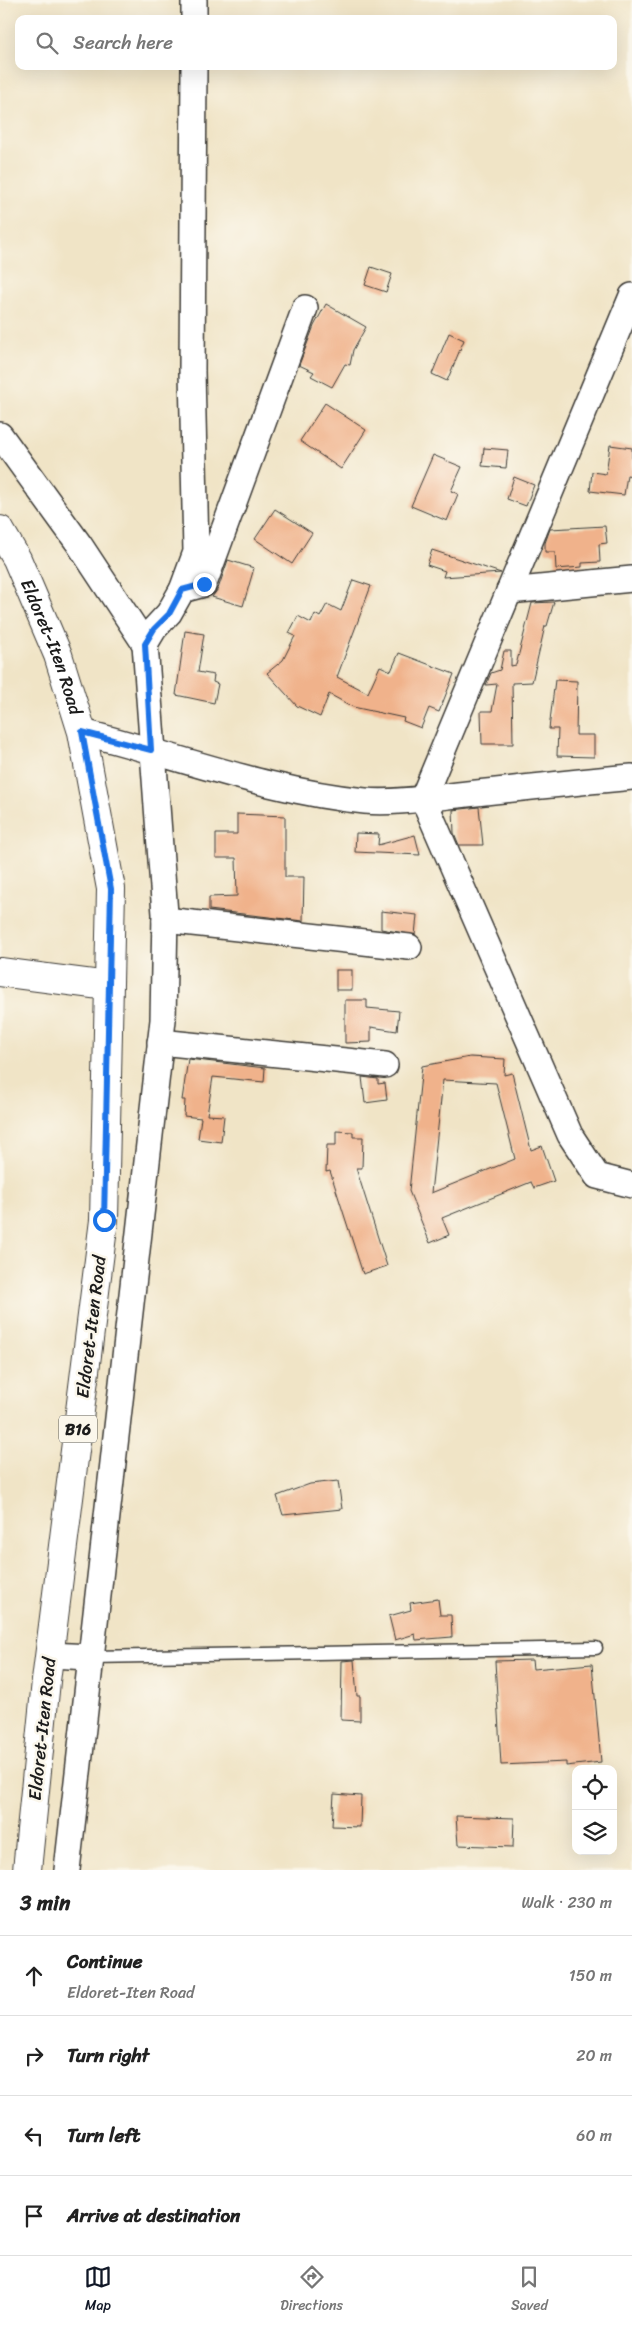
<!DOCTYPE html>
<html lang="en">
<head>
<meta charset="utf-8">
<style>
	body { margin:0; font-family:Sriracha,sans-serif; background:#f2f2f2; color:#222 }
	.controls { position:absolute; right:15px; bottom:15px; display:grid; overflow:hidden; border-radius:10px; box-shadow:0 5px 20px #0002 }
	.controls button { width:45px; height:45px; display:grid; place-items:center; padding:0; border:0; border-bottom:1px solid #e0e0e0; background:#fff; color:#222; font:25px sans-serif }
	.stop { position:absolute; width:15px; height:15px; margin:-11px; border:4px solid #1a73e8; border-radius:50%; background:#fff }
	.stop.end { background:#1a73e8; border-color:#fff; box-shadow:0 1px 5px #0008 }
	.list { margin:0; padding:0; list-style:none }
	h2 { display:flex; justify-content:space-between; align-items:center; height:65px; margin:0; padding:0 20px; font-size:21px }
	h2 small { font-size:16px; font-weight:400; color:#767676 }
	.list li { display:grid; grid-template-columns:32px 1fr auto; gap:15px; align-items:center; box-sizing:border-box; height:80px; padding:0 20px; border-top:1px solid #e0e0e0 }
	.list b { display:block; font-size:19px; white-space:nowrap }
	.list p { margin:0; font-size:16px; white-space:nowrap; color:#767676 }
	.list em { font-size:16px; font-style:normal; color:#767676 }
	.icon { flex:none; width:28px; height:28px; fill:none; stroke:currentColor; stroke-width:2; stroke-linecap:round; stroke-linejoin:round }
	.map { position:relative; flex:none; width:632px; height:1870px; overflow:hidden }
	.search { position:absolute; background:#fff; box-shadow:0 5px 20px #0002; left:15px; right:15px; top:15px; height:55px; display:flex; align-items:center; gap:12px; box-sizing:border-box; padding:0 18px; border-radius:10px; color:#767676; font-size:19px }
	.sheet { height:385px; background:#fff }
	nav { display:flex; justify-content:space-around; align-items:center; box-sizing:border-box; height:70px; border-top:1px solid #e0e0e0; background:#fff; font-size:14px; color:#767676 }
	nav a { display:grid; justify-items:center; gap:2px }
	nav .on { color:#111827 }
	.map>svg:first-child { display:block }
	.building { fill:#f0b28b; fill-rule:evenodd }
	.lines { fill:none; stroke-linecap:round; stroke-linejoin:round }
	.lane-casing { stroke:#3c3a36; stroke-width:15 }
	.street-casing { stroke:#3c3a36; stroke-width:28 }
	.secondary-casing { stroke:#3c3a36; stroke-width:30 }
	.primary-casing { stroke:#3c3a36; stroke-width:30 }
	.lane { stroke:#fff; stroke-width:12 }
	.street { stroke:#fff; stroke-width:25 }
	.secondary { stroke:#fff; stroke-width:28 }
	.primary { stroke:#fff; stroke-width:28 }
	.route { stroke:#1a73e8; stroke-width:6 }
	.labels { text-anchor:middle; stroke-width:5; stroke-linejoin:round; paint-order:stroke }
	.shield { fill:#fbf7ec; stroke:#5f5e5a; stroke-width:1 }
	.shield-label { font-size:16px; font-weight:bold; fill:#1c1c1c }
	.street-label { font-size:18px; fill:#1c1c1c; stroke:#fbf7ec }
</style>
</head>
<body>
<div class="map">
<svg width="632" height="1870" viewBox="0 0 632 1870">
	<rect width="100%" height="100%" fill="#fbf7ec"/>
	<filter id="ink" filterUnits="userSpaceOnUse"><feTurbulence type="fractalNoise" baseFrequency=".02" numOctaves="2"/><feDisplacementMap in="SourceGraphic" scale="10" xChannelSelector="R" yChannelSelector="G"/><feConvolveMatrix kernelMatrix="1 2 1 2 8 2 1 2 1" color-interpolation-filters="sRGB"/></filter>
	<filter id="wash" filterUnits="userSpaceOnUse"><feTurbulence type="fractalNoise" baseFrequency=".0096" numOctaves="4" result="noise"/><feDisplacementMap in="SourceGraphic" scale="20" xChannelSelector="R" yChannelSelector="G"/><feGaussianBlur stdDeviation="1.12" result="paint"/><feColorMatrix in="noise" values="0 0 0 0 0 0 0 0 0 0 0 0 0 0 0 0 0 1.4 0 .05"/><feComposite in="paint" operator="in"/></filter>
	<g filter="url(#wash)">
		<rect width="100%" height="100%" fill="#f0e4c6"/>
		<g id="blocks">
			<g class="building">
				<polygon points="371,267 392,274 386,292 365,285"/>
				<polygon points="326,304 366,327 353,350 350,365 345,364 332,387 311,376 314,372 299,365 314,326"/>
				<polygon points="449,333 464,340 447,381 432,374"/>
				<polygon points="325,403 366,430 341,469 300,441"/>
				<polygon points="610,445 632,448 632,476 627,475 624,495 590,491 592,472 606,474"/>
				<polygon points="484,448 508,450 506,468 482,466"/>
				<polygon points="433,455 462,467 451,491 458,494 447,521 411,506"/>
				<polygon points="514,477 534,485 526,506 507,499"/>
				<polygon points="275,509 312,533 292,564 255,539"/>
				<polygon points="605,526 607,543 599,544 600,562 582,563 582,567 556,569 555,552 545,552 545,543 550,529"/>
				<polygon points="432,550 501,573 443,577 445,571 427,565"/>
				<polygon points="228,560 254,568 243,606 212,597 218,589"/>
				<polygon points="353,580 371,586 337,677 368,693 380,666 391,671 399,653 454,674 439,712 429,708 421,728 403,721 404,718 353,707 329,694 320,717 297,706 267,673 283,660 295,636 289,633 298,616 311,623 315,614 320,617 327,604 341,611"/>
				<polygon points="554,602 547,626 545,626 532,682 512,683 513,744 482,744 481,711 492,711 497,684 486,685 491,673 500,670 504,651 511,651 511,666 516,665 532,603"/>
				<polygon points="185,631 204,634 198,672 214,675 213,682 218,684 214,703 176,695"/>
				<polygon points="555,680 577,681 576,735 594,735 594,757 557,756 558,729 549,729"/>
				<polygon points="479,807 483,845 459,845 454,833 453,810"/>
				<polygon points="237,814 285,816 285,877 304,877 303,921 209,910 209,897 237,896 236,858 216,858 216,834 237,834"/>
				<polygon points="356,833 379,834 378,845 415,835 420,855 355,852"/>
				<polygon points="381,911 417,915 415,935 381,929"/>
				<rect x="336" y="970" width="16" height="20"/>
				<polygon points="345,1000 367,1000 367,1008 399,1011 397,1031 371,1027 371,1042 345,1043"/>
				<path d="M 470,1057 L 505,1059 L 504,1075 L 512,1073 L 531,1150 L 542,1146 L 554,1181 L 534,1188 L 531,1182 L 442,1218 L 449,1235 L 430,1243 L 409,1191 L 422,1066 ZM 443,1080 L 496,1083 L 515,1159 L 431,1193 Z"/>
				<polygon points="188,1059 265,1068 264,1082 213,1077 207,1115 224,1116 221,1142 198,1139 201,1118 184,1116 185,1100 182,1100"/>
				<polygon points="362,1077 378,1079 378,1084 385,1083 387,1100 365,1103"/>
				<polygon points="336,1131 353,1132 353,1137 363,1137 362,1168 356,1168 387,1266 363,1274 330,1171 326,1172 327,1145 336,1145"/>
				<polygon points="338,1481 342,1509 283,1515 277,1496 310,1484"/>
				<polygon points="438,1599 440,1615 451,1615 452,1637 416,1640 415,1634 395,1640 389,1616 411,1610 410,1603"/>
				<polygon points="354,1660 357,1696 360,1696 360,1721 341,1720 342,1661"/>
				<polygon points="532,1660 533,1669 592,1664 601,1762 566,1766 566,1762 501,1765 495,1661"/>
				<polygon points="334,1794 361,1796 360,1827 332,1826"/>
				<polygon points="456,1816 514,1818 513,1847 458,1845"/>
			</g>
		</g>
	</g>
	<g filter="url(#ink)">
		<use href="#blocks" fill-opacity="0" stroke="#3c3a36" stroke-width="1"/>
		<g class="lines">
			<defs>
				<polyline id="lane" points="91,1657 596,1648"/>
				<g id="street">
					<polyline points="194,19 194,0"/>
					<polyline points="632,296 423,798 570,1135 597,1176 632,1185"/>
					<polyline points="0,435 79,544 145,644"/>
					<polyline points="182,590 204,584 305,308"/>
					<polyline points="509,591 632,579"/>
					<path d="M 82,732 C 175,755 270,792 365,801 C 393,804 437,797 467,794 C 522,788 577,782 632,777"/>
					<polyline points="165,920 409,947"/>
					<polyline points="160,1042 385,1065"/>
					<polyline points="49,1655 91,1657"/>
					<polyline points="67,1870 163,1020 165,914 145,644 154,629 169,613 182,590 196,552 192,371 194,66"/>
				</g>
				<polyline id="secondary" points="0,972 108,986"/>
				<g id="primary">
					<path id="s1" d="M 0,530 L 17,559 L 58,655 L 82,732 L 111,889 L 104,1220 L 46,1681 L 27,1870"/>
				</g>
			</defs>
			<use href="#lane" class="lane-casing"/>
			<use href="#street" class="street-casing"/>
			<use href="#secondary" class="secondary-casing"/>
			<use href="#primary" class="primary-casing"/>
			<use href="#lane" class="lane"/>
			<use href="#street" class="street"/>
			<use href="#secondary" class="secondary"/>
			<use href="#primary" class="primary"/>
		</g>
	</g>
	<g class="lines" filter="url(#ink)">
		<polyline class="route" points="104,1220 111,889 82,732 151,750 145,644 154,629 169,614 182,590 204,584"/>
	</g>
	<g class="labels">
		<rect class="shield" x="59" y="1415.5" width="38" height="27" rx="4"/>
		<g class="shield-label">
			<text x="78" y="1435">B16</text>
		</g>
		<g class="street-label">
			<text dy="6" stroke="none"><textPath href="#s1" startOffset="128">Eldoret-Iten Road</textPath></text>
			<text transform="translate(91 1327) rotate(-83)" y="6">Eldoret-Iten Road</text>
			<text transform="translate(42 1729) rotate(-84)" y="6">Eldoret-Iten Road</text>
		</g>
	</g>
</svg>
<div class="controls">
<button><svg class="icon" aria-label="locate" viewBox="0 0 24 24"><circle cx="12" cy="12" r="6"/><path d="M12 2v4M12 18v4M2 12h4M18 12h4"/></svg></button>
<button><svg class="icon" aria-label="layers" viewBox="0 0 24 24"><path d="M12 4l9 5-9 5-9-5zM3 14l9 5 9-5"/></svg></button>
</div>
<div class="stop" style="left:104px;top:1220px"></div>
<div class="stop end" style="left:204px;top:584px"></div>
<div class="search"><svg class="icon" aria-label="search" viewBox="0 0 24 24"><circle cx="10" cy="10" r="6"/><path d="M15 15l6 6"/></svg>Search here</div>
</div>
<section class="sheet">
<h2>3 min<small>Walk · 230 m</small></h2>
<ul class="list">
<li><svg class="icon" aria-label="ahead" viewBox="0 0 24 24"><path d="M12 20V5M6 11l6-6 6 6"/></svg><div><b>Continue</b><p>Eldoret-Iten Road</p></div><em>150 m</em></li>
<li><svg class="icon" aria-label="right" viewBox="0 0 24 24"><path d="M7 20v-9h11M14 6l5 5-5 5"/></svg><div><b>Turn right</b></div><em>20 m</em></li>
<li><svg class="icon" aria-label="left" viewBox="0 0 24 24"><path d="M17 20v-9H6M10 6l-5 5 5 5"/></svg><div><b>Turn left</b></div><em>60 m</em></li>
<li><svg class="icon" aria-label="arrive" viewBox="0 0 24 24"><path d="M6 21V4h12l-3 4 3 4H6"/></svg><div><b>Arrive at destination</b></div></li>
</ul>
</section>
<nav>
<a class="on"><svg class="icon" aria-label="map" viewBox="0 0 24 24"><path d="M3 6l6-2 6 2 6-2v14l-6 2-6-2-6 2zM9 4v14M15 6v14"/></svg>Map</a>
<a><svg class="icon" aria-label="directions" viewBox="0 0 24 24"><path d="M12 3l9 9-9 9-9-9zM9 14v-3h6M13 9l2 2-2 2"/></svg>Directions</a>
<a><svg class="icon" aria-label="saved" viewBox="0 0 24 24"><path d="M7 4h10v16l-5-4-5 4z"/></svg>Saved</a>
</nav>
</body>
</html>
